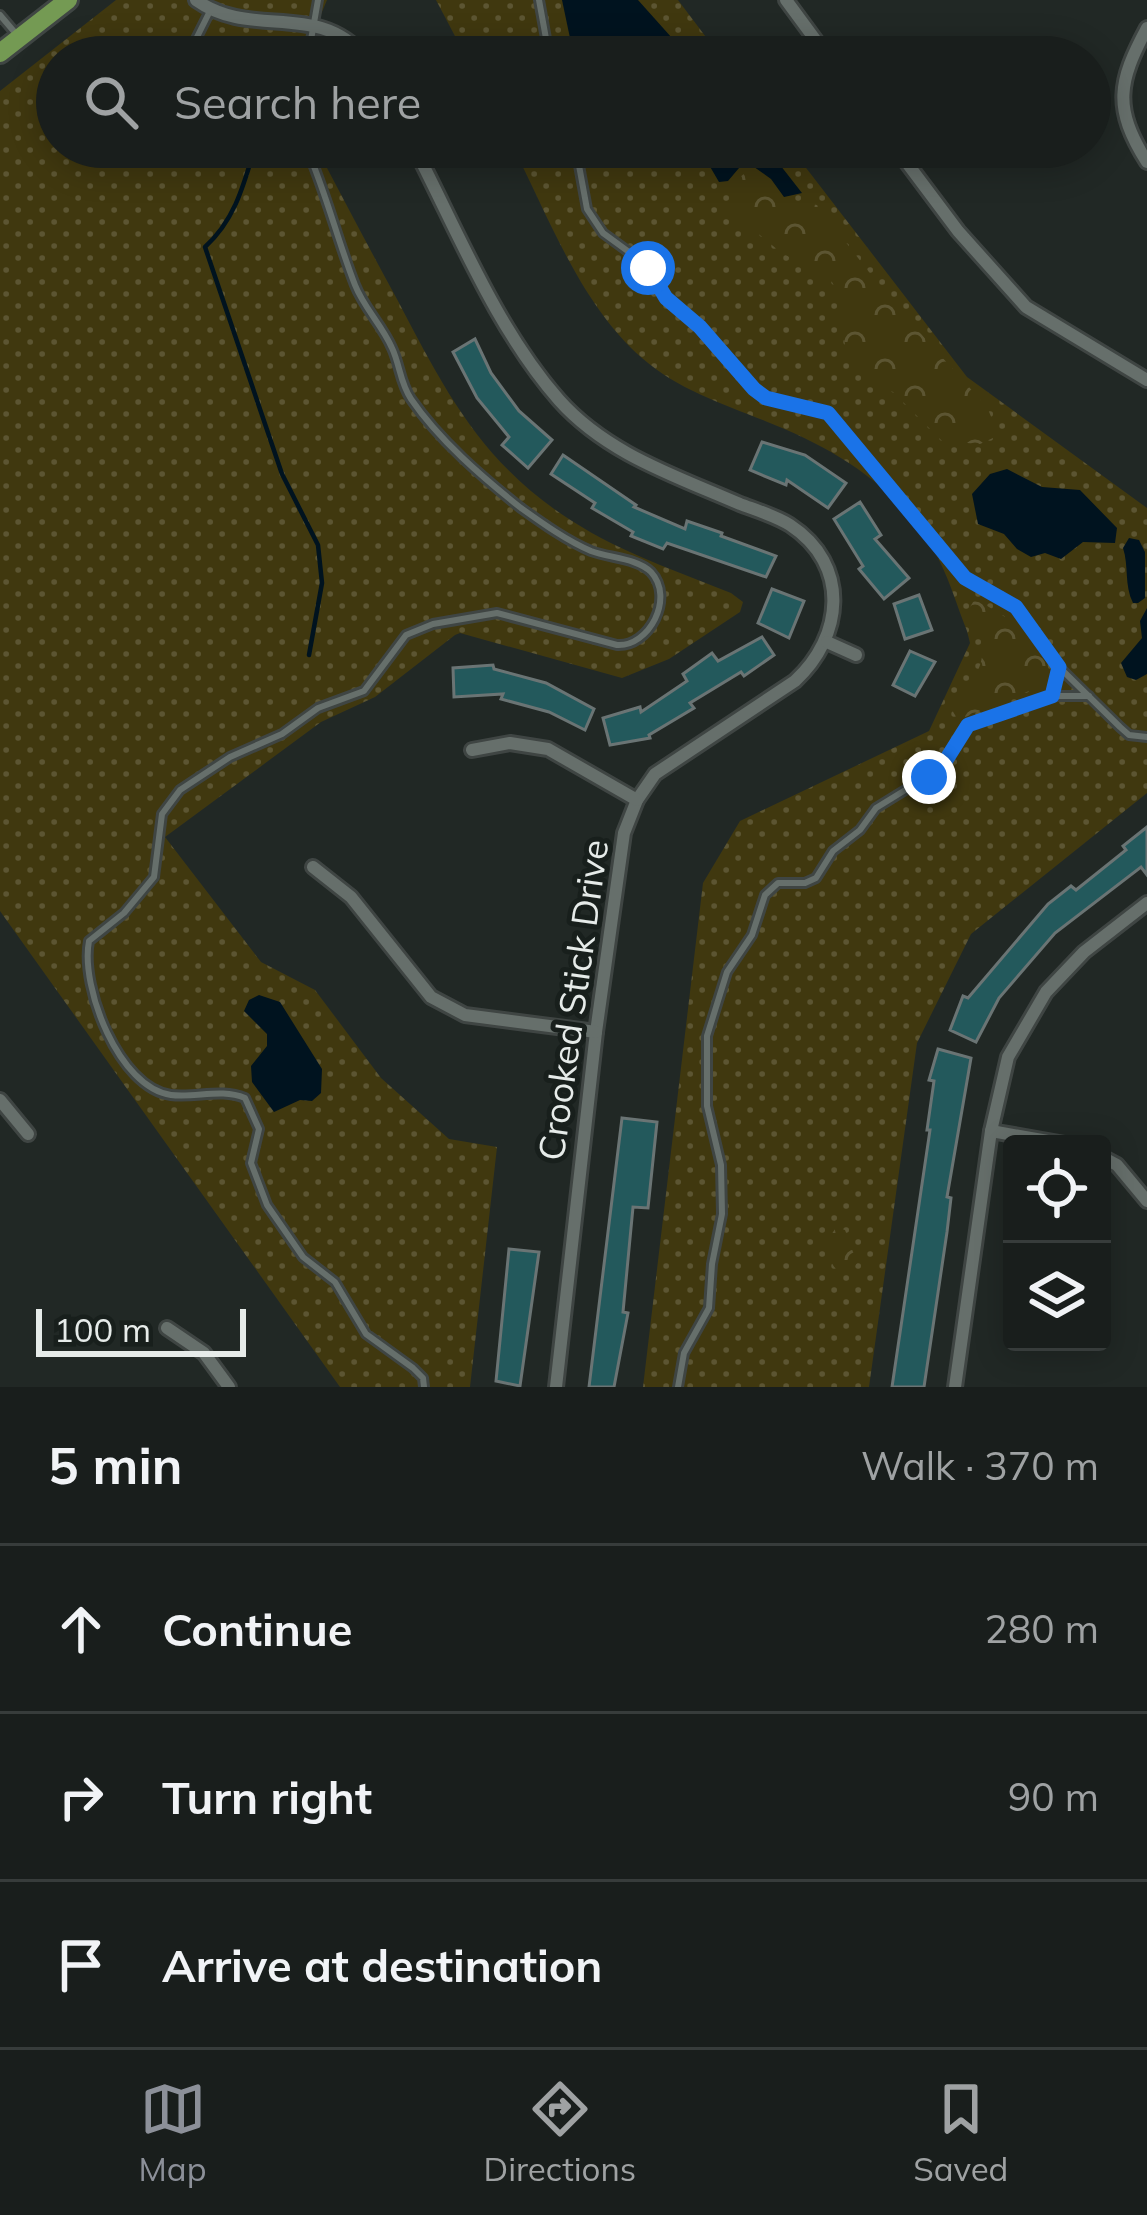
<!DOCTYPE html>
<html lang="en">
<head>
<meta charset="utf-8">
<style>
	body { margin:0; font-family:Mulish,sans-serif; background:#222725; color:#f1f3f6 }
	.controls { position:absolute; right:36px; bottom:36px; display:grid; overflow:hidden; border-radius:12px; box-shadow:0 6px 30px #0003 }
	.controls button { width:108px; height:108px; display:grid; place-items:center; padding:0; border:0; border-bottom:3px solid #373c3b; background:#191e1c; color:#f1f3f6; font:60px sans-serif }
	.scale { position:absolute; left:36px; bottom:30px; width:210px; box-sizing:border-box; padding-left:12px; border:6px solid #e6ebe9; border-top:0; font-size:33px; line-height:42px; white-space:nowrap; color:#e6ebe9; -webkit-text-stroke:9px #181f1c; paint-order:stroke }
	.stop { position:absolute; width:36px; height:36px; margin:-27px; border:9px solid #1a73e8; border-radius:50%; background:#fff }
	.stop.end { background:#1a73e8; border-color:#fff; box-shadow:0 3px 12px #0008 }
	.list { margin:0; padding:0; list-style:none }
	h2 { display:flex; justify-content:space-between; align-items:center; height:156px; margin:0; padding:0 48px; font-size:51px }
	h2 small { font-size:39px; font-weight:400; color:#9fa2a3 }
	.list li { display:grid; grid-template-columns:78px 1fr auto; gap:36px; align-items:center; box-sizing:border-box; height:168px; padding:0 48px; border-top:3px solid #373c3b }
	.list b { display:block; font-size:45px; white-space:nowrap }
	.list em { font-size:39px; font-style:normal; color:#9fa2a3 }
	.icon { flex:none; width:66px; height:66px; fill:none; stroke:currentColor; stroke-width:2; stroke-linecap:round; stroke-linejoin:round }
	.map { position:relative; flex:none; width:1147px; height:1387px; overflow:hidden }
	.search { position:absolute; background:#191e1c; box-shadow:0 6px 30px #0003; left:36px; right:36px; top:36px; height:132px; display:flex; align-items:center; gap:30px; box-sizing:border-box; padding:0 42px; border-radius:66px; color:#9fa2a3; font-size:45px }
	.sheet { height:660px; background:#191e1c }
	nav { display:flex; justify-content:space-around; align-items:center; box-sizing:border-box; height:168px; border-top:3px solid #373c3b; background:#191e1c; font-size:33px; color:#9fa2a3 }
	nav a { display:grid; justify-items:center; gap:6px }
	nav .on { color:#8c9099 }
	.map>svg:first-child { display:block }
	.green { fill:url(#green-dots) }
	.forest { fill:url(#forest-crowns) }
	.water { fill:#00131f }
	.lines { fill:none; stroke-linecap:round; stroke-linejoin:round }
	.stream { stroke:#00131f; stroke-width:4.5 }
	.building { fill:#23595c; stroke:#6a7474; stroke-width:3 }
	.service-casing { stroke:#3f4543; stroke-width:12 }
	.minor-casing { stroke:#3f4543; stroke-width:18 }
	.primary-casing { stroke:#3f4543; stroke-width:24 }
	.service { stroke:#666f6b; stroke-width:6 }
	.minor { stroke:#666f6b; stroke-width:12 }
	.primary { stroke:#749a53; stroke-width:18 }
	.route { stroke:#1a73e8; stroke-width:15 }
	.labels { text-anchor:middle; stroke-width:10; stroke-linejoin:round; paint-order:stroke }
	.street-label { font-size:36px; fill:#e6ebe9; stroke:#181f1c }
</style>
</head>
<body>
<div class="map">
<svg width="1147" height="1387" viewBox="0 0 1147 1387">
	<defs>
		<pattern id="green-dots" width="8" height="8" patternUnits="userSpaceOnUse" patternTransform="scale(3)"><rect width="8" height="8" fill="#40380f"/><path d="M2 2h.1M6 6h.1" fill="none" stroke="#5c5532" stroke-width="1.8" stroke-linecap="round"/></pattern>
		<pattern id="forest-crowns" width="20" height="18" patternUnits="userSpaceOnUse" patternTransform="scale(3)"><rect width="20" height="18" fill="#40380f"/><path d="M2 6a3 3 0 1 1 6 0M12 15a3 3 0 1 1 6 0" fill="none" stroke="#5c5532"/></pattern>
	</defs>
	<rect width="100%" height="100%" fill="#212825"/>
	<g class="green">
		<path d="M 116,0 L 327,0 L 316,26 L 337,40 L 327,57 L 57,57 L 57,147 L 316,147 C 343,198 370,250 398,301 C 445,391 483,465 572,521 C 622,553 677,571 731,593 L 743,602 L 740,612 L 669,659 L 622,678 L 460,633 L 455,635 L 375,697 L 321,722 L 165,837 L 261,962 L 315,990 L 381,1078 L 449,1139 L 497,1147 L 470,1387 L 340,1387 L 0,911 L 0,91 Z"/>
		<polygon points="436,0 678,0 721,57 466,57"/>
		<path d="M 513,147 L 790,147 L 967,377 L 1147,508 L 1147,793 L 971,934 L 917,1043 L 869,1387 L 643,1387 L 703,883 L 740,821 L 929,731 L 970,643 L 967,631 C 958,609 951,584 940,562 C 904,490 837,449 765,421 C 723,404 677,389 642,358 C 581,305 549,218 513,147 Z"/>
	</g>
	<g class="forest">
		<polygon points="750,169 769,181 786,200 817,205 893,303 987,407 995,426 993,438 980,444 942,441 893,392 857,373 846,358 841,299 832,282 779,251 731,211 734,182"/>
		<path d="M 975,599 C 1006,617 1048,638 1050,679 L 1039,687 L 958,720 L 952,710 C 967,688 990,666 980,636 C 977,625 972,618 970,607 Z"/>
		<path d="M 836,1228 L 845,1230 L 857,1263 L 849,1274 C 831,1274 828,1255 827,1240 Z"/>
	</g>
	<g class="water">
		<polygon points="562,0 638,0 689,57 574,57"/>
		<polygon points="705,147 766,147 802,193 784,197 771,179 750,164 739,168 728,181 719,182 705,158"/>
		<polygon points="1007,469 1042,487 1080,490 1117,528 1115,543 1083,542 1061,559 1045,553 1031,557 1017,549 1004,534 978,524 972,494 990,474"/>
		<path d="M 1129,538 L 1139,540 L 1145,552 L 1145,598 L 1138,603 L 1133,603 C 1124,585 1129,566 1123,548 Z"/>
		<polygon points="1147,608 1147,674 1136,680 1127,677 1121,663 1142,638 1140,621"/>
		<polygon points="259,995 280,1002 322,1069 321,1093 312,1101 300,1100 274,1112 252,1082 251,1066 267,1046 267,1034 244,1011 249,1000"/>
	</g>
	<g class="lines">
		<path class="stream" d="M 255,147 C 244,184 235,220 205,247 L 282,474 L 318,545 L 322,583 L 309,655"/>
	</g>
	<g class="building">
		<polygon points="475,339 491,373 519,411 552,440 528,468 502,445 509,437 477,398 453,352"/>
		<polygon points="762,442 805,455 846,483 828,508 787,480 786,485 750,470"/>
		<polygon points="563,455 636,505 634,507 685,529 687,521 722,533 721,536 776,556 766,577 667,543 663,549 631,536 633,532 592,508 595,503 551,474"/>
		<polygon points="860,502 881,535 875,539 909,578 884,599 859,569 863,566 834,519"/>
		<polygon points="772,589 804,601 789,638 758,623"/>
		<polygon points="919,595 932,630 905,639 894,604"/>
		<polygon points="762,637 774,655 744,676 741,672 690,703 694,708 649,735 650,738 610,745 603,718 640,707 641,712 687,681 683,674 712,653 718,661"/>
		<polygon points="910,651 935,662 915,696 893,685"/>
		<polygon points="493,665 494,669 546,683 594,709 585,730 549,712 501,699 503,694 454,697 453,668"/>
		<polygon points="1147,827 1147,875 1141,867 1055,933 999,998 976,1042 950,1030 963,996 968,998 1048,904 1071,886 1076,890 1126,850 1123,846"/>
		<polygon points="938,1049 971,1058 947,1197 951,1198 947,1232 924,1387 892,1387 930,1130 927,1130 934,1081 929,1080"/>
		<polygon points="622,1118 657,1122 648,1208 633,1207 623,1312 628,1313 614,1387 589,1387"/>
		<polygon points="509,1249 539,1252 520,1386 496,1381"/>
	</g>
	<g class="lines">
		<defs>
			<g id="service">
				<polyline points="539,0 547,44 539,57"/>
				<polyline points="0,15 17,35"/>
				<polyline points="191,49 206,57"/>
				<polyline points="187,57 210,11"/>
				<polyline points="308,57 318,0"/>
				<polyline points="152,147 178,162 188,159 194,147"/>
				<path d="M 306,147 C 326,192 337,239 355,285 C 364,308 382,325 392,348 C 400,365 400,383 411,399 C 439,440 482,477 521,508 C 542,523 567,541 591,551 C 609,558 637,558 651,572 C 675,598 649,647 617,645 L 497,613 L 433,624 L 406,635 L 364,691 L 318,708 L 282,734 L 230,757 L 180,790 L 162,814 L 154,877 L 124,913 L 89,941 C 80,987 119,1088 171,1095 C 197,1098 221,1088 245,1098 L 259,1129 L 251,1163 L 267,1205 L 303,1257 L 335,1282 L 366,1334 L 413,1368 L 423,1378 L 424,1387"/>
				<polyline points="571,147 578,160 587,209 603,233 644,263 666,298 700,327 754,389 766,398 828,413 965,577 1016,607 1059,667 1051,696"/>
				<polyline points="1059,667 1120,727 1129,735 1147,737"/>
				<polyline points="678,1387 684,1353 709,1308 712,1264 722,1214 721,1165 707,1106 707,1036 727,972 752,935 765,895 778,883 805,883 816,878 833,851 860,830 876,808 941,768 967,725 1051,696 1089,696"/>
			</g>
			<g id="minor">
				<path d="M 196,0 C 252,40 317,0 365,57"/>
				<polyline points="786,0 828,57"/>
				<path d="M 1147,28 C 1118,82 1113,108 1147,162"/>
				<path d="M 414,147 C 458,232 496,328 559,400 C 607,454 676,476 740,504 C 756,510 776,516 790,525 C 851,565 843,637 795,681 L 655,774 L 637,800 L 624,833 L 596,1032 L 556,1387"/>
				<polyline points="895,147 958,231 1026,307 1147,380"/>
				<polyline points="827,642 856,655"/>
				<polyline points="472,750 510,743 548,749 637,800"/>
				<polyline points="313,867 351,897 431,997 465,1015 596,1032"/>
				<polyline points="0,1100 28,1134"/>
				<polyline points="991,1131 1065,1144"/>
				<polyline points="1102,1157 1117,1165 1147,1201"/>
				<polyline points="167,1328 204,1353 229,1387"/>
				<polyline points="955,1387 991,1131 1008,1057 1046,992 1084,952 1147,903"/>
			</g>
			<polyline id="primary" points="0,53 68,0"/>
		</defs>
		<use href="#service" class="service-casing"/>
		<use href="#minor" class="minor-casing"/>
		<use href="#primary" class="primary-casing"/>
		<use href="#service" class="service"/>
		<use href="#minor" class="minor"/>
		<use href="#primary" class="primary"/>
	</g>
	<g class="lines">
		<polyline class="route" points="648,268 666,298 700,327 754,389 766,398 828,413 965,578 1016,607 1059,667 1052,696 968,725 946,760 929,777"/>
	</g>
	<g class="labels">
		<g class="street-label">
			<text transform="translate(573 1000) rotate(-82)" y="13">Crooked Stick Drive</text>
		</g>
	</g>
</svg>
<div class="controls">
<button><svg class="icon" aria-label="locate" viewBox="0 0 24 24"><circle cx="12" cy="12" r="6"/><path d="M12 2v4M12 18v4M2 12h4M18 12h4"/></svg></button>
<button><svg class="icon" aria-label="layers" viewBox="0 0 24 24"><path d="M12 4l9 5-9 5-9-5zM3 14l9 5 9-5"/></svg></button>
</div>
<div class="scale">100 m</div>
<div class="stop" style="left:648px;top:268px"></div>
<div class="stop end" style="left:929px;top:777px"></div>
<div class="search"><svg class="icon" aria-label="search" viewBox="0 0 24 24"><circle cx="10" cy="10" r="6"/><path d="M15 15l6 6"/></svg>Search here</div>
</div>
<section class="sheet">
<h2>5 min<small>Walk · 370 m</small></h2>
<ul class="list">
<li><svg class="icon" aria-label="ahead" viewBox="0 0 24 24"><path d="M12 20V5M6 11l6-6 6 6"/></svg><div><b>Continue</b></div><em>280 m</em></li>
<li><svg class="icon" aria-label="right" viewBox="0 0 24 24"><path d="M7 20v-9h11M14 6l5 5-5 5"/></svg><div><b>Turn right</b></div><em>90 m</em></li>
<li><svg class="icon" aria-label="arrive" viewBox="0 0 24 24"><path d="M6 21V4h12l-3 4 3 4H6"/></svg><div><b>Arrive at destination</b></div></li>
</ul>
</section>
<nav>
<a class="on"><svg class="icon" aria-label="map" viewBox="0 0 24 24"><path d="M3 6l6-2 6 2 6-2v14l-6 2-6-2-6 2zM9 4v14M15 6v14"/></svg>Map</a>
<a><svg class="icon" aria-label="directions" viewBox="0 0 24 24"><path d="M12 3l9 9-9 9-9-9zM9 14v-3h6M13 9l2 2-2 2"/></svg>Directions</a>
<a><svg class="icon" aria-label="saved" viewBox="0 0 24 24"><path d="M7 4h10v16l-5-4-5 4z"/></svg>Saved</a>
</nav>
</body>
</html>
